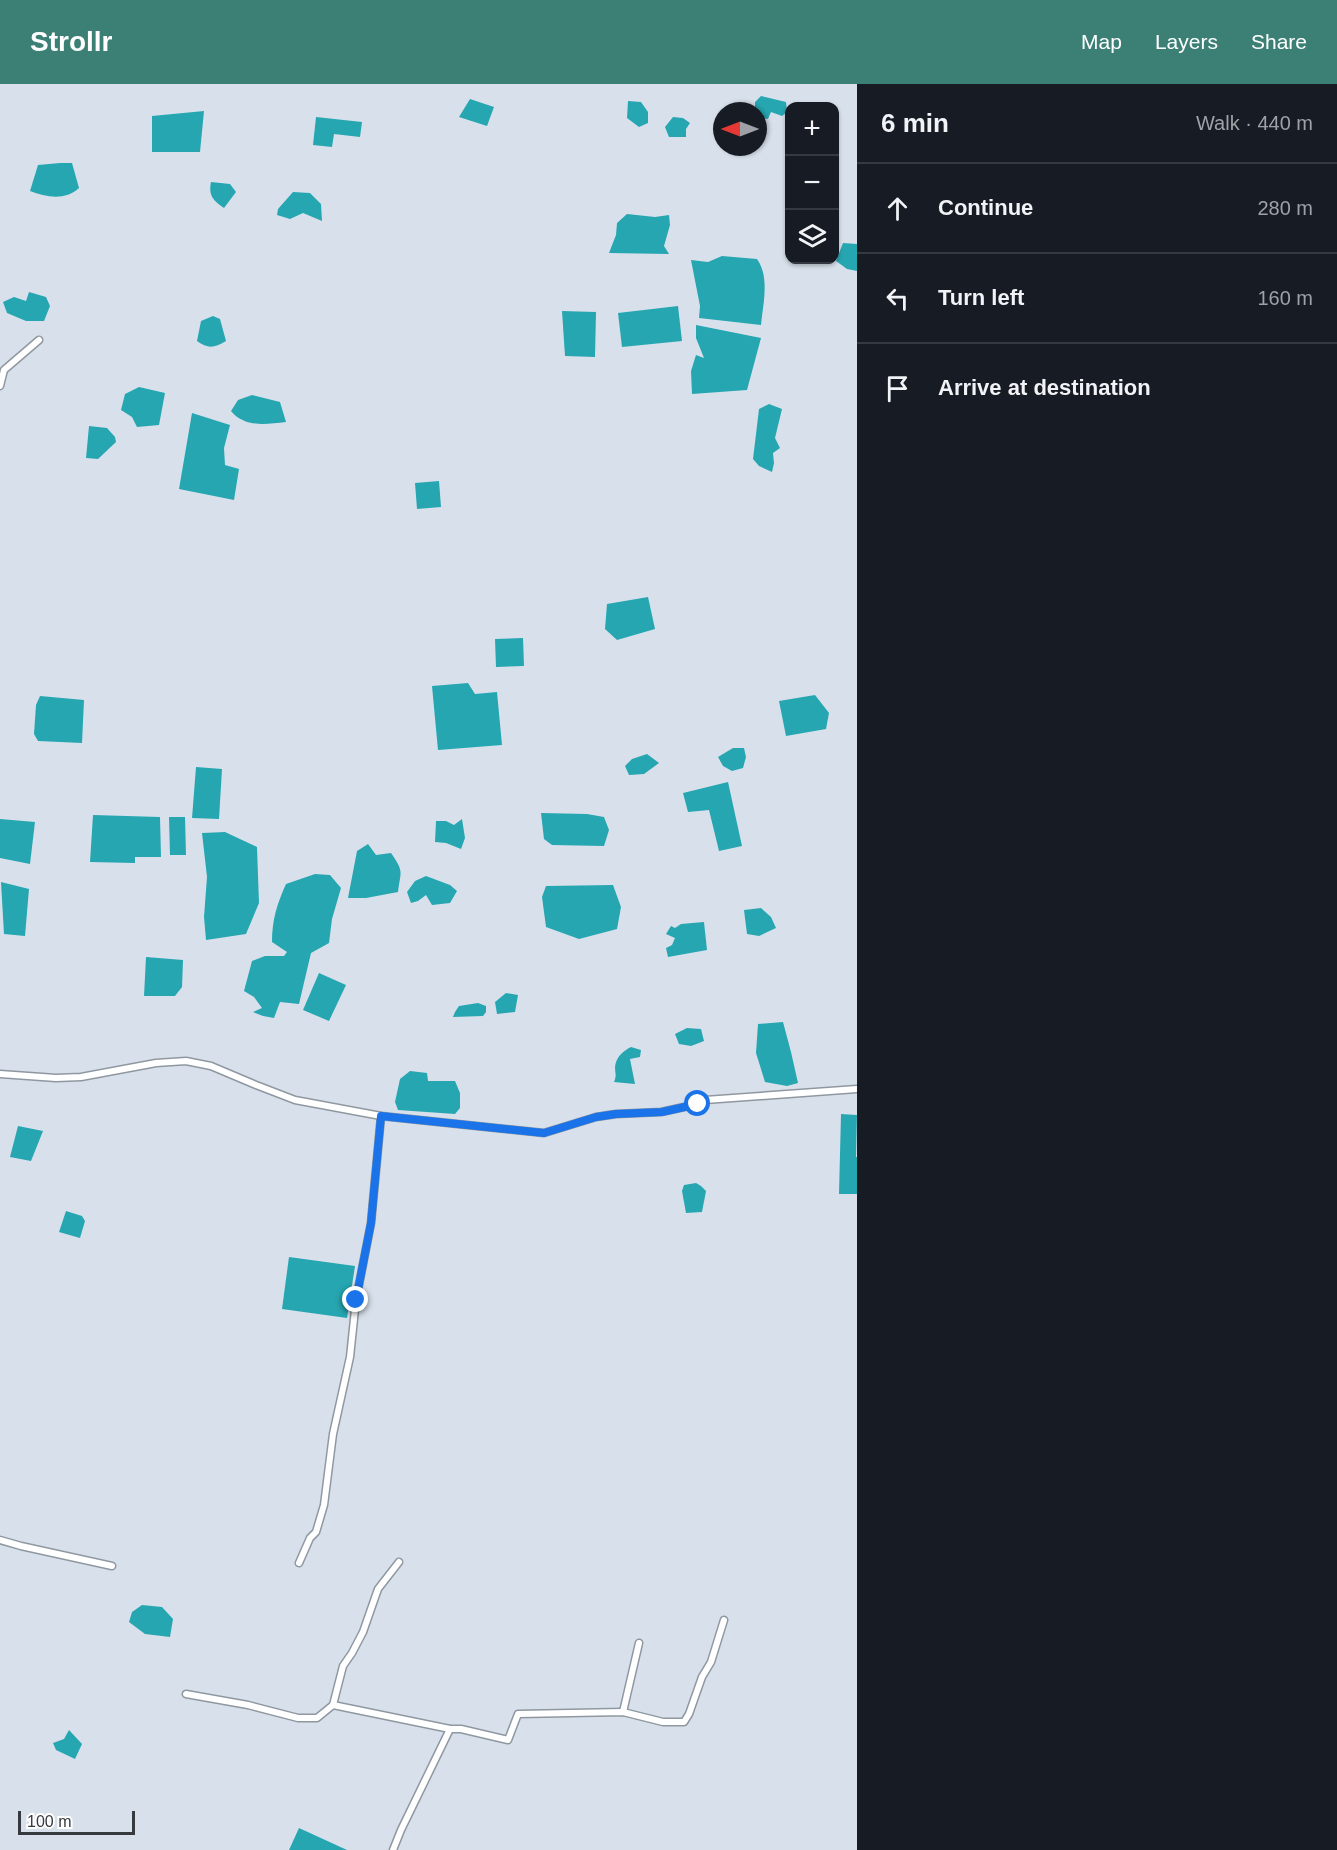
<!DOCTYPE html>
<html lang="en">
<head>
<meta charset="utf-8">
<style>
	body { margin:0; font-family:Helvetica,sans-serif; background:#20242c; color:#f1f3f6 }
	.controls { position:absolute; right:18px; top:18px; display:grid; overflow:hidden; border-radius:12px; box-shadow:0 2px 4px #0004 }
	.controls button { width:54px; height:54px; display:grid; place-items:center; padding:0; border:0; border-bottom:2px solid #363941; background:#171b24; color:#f1f3f6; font:30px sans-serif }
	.compass { position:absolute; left:713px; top:18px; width:54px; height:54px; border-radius:50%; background:#171b24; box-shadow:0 2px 4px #0004; rotate:270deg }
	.scale { position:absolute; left:18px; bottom:15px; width:117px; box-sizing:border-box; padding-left:6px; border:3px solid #363a3e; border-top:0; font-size:16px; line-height:21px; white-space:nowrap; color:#363a3e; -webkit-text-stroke:4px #fff; paint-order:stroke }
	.stop { position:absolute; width:18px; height:18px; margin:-14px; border:4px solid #1a73e8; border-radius:50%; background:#fff }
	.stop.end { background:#1a73e8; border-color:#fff; box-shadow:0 2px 6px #0008 }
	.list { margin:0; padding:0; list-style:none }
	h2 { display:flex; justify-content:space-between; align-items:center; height:78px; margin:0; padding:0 24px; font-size:26px }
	h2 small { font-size:20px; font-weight:400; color:#9ea1a6 }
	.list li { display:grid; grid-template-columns:39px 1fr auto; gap:18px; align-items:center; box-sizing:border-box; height:90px; padding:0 24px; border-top:2px solid #363941 }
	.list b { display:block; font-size:22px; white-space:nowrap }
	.list em { font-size:20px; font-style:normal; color:#9ea1a6 }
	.icon { flex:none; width:33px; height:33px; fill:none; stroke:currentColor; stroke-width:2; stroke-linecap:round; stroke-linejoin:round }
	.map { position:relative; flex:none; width:857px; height:1766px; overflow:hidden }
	header { display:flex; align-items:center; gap:36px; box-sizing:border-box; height:84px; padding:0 30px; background:#3c8075; color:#fff }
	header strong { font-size:28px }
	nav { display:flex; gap:33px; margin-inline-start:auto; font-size:21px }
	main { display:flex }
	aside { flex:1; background:#171b24 }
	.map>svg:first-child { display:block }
	.water { fill:#26a6b1 }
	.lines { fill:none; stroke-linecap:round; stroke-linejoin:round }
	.minor-casing { stroke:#8f98a1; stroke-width:9 }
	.minor { stroke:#fff; stroke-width:6 }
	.route { stroke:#1a73e8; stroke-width:8 }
</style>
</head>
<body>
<header>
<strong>Strollr</strong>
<nav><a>Map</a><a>Layers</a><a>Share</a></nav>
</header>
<main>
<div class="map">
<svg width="857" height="1766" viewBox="0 0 857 1766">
	<rect width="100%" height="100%" fill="#d8e1eb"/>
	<g class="water">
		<polygon points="761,12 786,18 787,28 782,32 771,28 768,35 760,34 758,27 755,27 755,18"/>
		<polygon points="470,15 494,23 487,42 459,33"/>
		<polygon points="628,17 641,18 648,28 648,39 639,43 627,34"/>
		<polygon points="204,27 200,68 152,68 152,32"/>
		<polygon points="316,33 362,38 360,53 334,50 332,63 313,61"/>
		<polygon points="673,33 683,34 690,39 686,45 686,53 669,53 665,43"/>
		<path d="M 60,79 L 72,79 L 79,104 C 65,117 46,113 30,107 L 38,81 Z"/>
		<path d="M 211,98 L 230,100 L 236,108 L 224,124 C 214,117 208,112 211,98 Z"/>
		<polygon points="293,108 310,109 321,120 322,137 303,129 290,135 277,131 278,125"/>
		<polygon points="627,130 655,133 669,131 670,141 664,162 669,170 609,169 616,151 617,139"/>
		<polygon points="843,159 857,160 857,187 847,185 836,177"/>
		<path d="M 722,172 L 757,175 C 770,193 763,220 761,241 L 699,234 L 700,222 L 691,176 L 708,178 Z"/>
		<polygon points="29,208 46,213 50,222 44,237 26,237 7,229 3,218 14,213 26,217"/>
		<polygon points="678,222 682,257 622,263 618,229"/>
		<polygon points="562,227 596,228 595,273 565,272"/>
		<path d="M 213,232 L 220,235 L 226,257 C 214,264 208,265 197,257 L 201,237 Z"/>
		<polygon points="696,241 761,254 747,306 692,310 691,287 696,271 704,274 696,254"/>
		<polygon points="139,303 165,309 159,341 137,343 132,333 121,326 125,310"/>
		<path d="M 252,311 L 280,318 L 286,338 C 266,340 245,344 231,327 L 238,316 Z"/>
		<polygon points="769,320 782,325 775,354 780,364 773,369 774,379 772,388 759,382 753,375 759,325"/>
		<polygon points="192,329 230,341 224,364 225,381 239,385 234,416 179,405"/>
		<polygon points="89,342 107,344 115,353 116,358 98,375 86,374"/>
		<polygon points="439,397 441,423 417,425 415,399"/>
		<polygon points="648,513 655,545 617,556 605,545 607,520"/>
		<polygon points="523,554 524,582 496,583 495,555"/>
		<polygon points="468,599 475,610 497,608 502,661 438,666 432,602"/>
		<polygon points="815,611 829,629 826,645 786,652 779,617"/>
		<polygon points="40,612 84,616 82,659 38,657 34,650 36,621"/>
		<polygon points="733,664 744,664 746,673 743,684 732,687 723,682 718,673"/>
		<polygon points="647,670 659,679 644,690 629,691 625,682 632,675"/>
		<polygon points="196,683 222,685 219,735 192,734"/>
		<polygon points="728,698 742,762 719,767 709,726 688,728 683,709"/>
		<polygon points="541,729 587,730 604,733 609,746 604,762 552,761 544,755"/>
		<polygon points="93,731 160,733 161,773 135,773 135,779 90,778"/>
		<polygon points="169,733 185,733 186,771 170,771"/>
		<polygon points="0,735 35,738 30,780 0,774"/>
		<polygon points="462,735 465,754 461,765 446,759 435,758 436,737 446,737 454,741"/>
		<polygon points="225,748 257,763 259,819 246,850 206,856 204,833 207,793 202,749"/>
		<path d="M 368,760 L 376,771 L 391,769 C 404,788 401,786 398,808 L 366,814 L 348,814 L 357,767 Z"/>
		<path d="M 315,790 L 330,791 L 341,804 L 332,835 L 329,859 L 311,869 L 299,920 L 280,918 L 274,934 L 263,932 L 253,928 L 262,924 L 254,913 L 244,907 L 252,877 L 265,872 L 284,872 L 287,868 L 272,858 C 272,836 277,820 286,800 Z"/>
		<polygon points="426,792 450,801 457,807 450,819 432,821 426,811 418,817 411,819 407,808 415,797"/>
		<polygon points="1,798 29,805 25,852 4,850"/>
		<polygon points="613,801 621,823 617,845 579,855 546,843 542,813 546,802"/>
		<polygon points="761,824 771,833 776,844 759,852 747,850 744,826"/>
		<polygon points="704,838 707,866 668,873 666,864 672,861 675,854 666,850 671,842 675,844 681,840"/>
		<polygon points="146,873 183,876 182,903 175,912 144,912"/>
		<polygon points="319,889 346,901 329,937 303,926"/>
		<polygon points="506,909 518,911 515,928 497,930 495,918"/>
		<polygon points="478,919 486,922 486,928 483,932 453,933 455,928 459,922"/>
		<polygon points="783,938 791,968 798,999 787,1002 765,998 756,969 758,940"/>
		<polygon points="687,944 701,945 704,957 691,962 679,960 675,950"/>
		<path d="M 631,963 L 641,966 L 640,973 L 630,975 L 635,1000 L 614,998 C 617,991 615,990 615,983 C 616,973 623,967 631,963 Z"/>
		<polygon points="410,987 427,989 428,997 455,997 460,1009 460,1024 455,1030 398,1026 395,1018 400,995"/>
		<polygon points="841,1030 857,1031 856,1073 857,1073 857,1110 839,1110"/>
		<polygon points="18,1042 43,1047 31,1077 10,1073"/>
		<polygon points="696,1099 701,1102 706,1107 702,1128 686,1129 682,1107 684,1101"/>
		<polygon points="66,1127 82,1132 85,1137 80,1154 59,1148"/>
		<polygon points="289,1173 355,1182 347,1234 282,1225"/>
		<polygon points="142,1521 162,1523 173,1535 170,1553 145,1550 129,1538 132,1528"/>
		<polygon points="69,1646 82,1660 75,1675 56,1666 53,1659 64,1655"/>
		<polygon points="299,1744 347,1766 289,1766"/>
	</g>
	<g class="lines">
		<defs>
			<g id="minor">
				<polyline points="0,302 4,286 39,256"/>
				<polyline points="0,990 56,994 81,993 156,979 186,977 211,982 256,1001 295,1016 381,1032 544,1049 596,1033 616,1030 661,1028 698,1020 705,1016 857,1005"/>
				<polyline points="0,1456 21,1462 112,1482"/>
				<polyline points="299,1479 310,1454 316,1448 324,1421 333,1350 350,1273 356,1216 371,1139 381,1032"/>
				<polyline points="186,1610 248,1621 298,1634 317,1634 333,1621 343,1582 352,1569 363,1548 378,1505 399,1478"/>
				<polyline points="333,1621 450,1645 461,1645 508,1656 518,1630 623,1628 663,1638 684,1638 689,1630 702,1593 711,1578 724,1536"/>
				<polyline points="623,1628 639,1559"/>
				<polyline points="393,1766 401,1746 450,1645"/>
			</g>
		</defs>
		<use href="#minor" class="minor-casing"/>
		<use href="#minor" class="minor"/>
	</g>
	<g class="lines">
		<polyline class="route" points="356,1216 371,1139 381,1032 544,1049 596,1033 616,1030 662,1028 698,1020"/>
	</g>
</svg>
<div class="controls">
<button>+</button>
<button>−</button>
<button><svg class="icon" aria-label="layers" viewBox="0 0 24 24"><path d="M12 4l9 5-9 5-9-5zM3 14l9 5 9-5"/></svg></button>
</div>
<svg class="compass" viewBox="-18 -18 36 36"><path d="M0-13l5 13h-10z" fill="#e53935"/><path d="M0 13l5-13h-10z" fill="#9ea1a6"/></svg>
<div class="scale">100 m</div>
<div class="stop" style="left:698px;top:1020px"></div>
<div class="stop end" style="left:356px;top:1216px"></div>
</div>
<aside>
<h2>6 min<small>Walk · 440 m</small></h2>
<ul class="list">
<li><svg class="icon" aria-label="ahead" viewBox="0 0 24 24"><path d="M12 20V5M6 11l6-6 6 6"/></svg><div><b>Continue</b></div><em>280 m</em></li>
<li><svg class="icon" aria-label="left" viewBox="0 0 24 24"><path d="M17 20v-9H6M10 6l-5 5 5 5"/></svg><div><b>Turn left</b></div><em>160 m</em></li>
<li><svg class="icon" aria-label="arrive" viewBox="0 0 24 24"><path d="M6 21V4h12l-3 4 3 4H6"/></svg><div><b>Arrive at destination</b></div></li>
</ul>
</aside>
</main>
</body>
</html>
